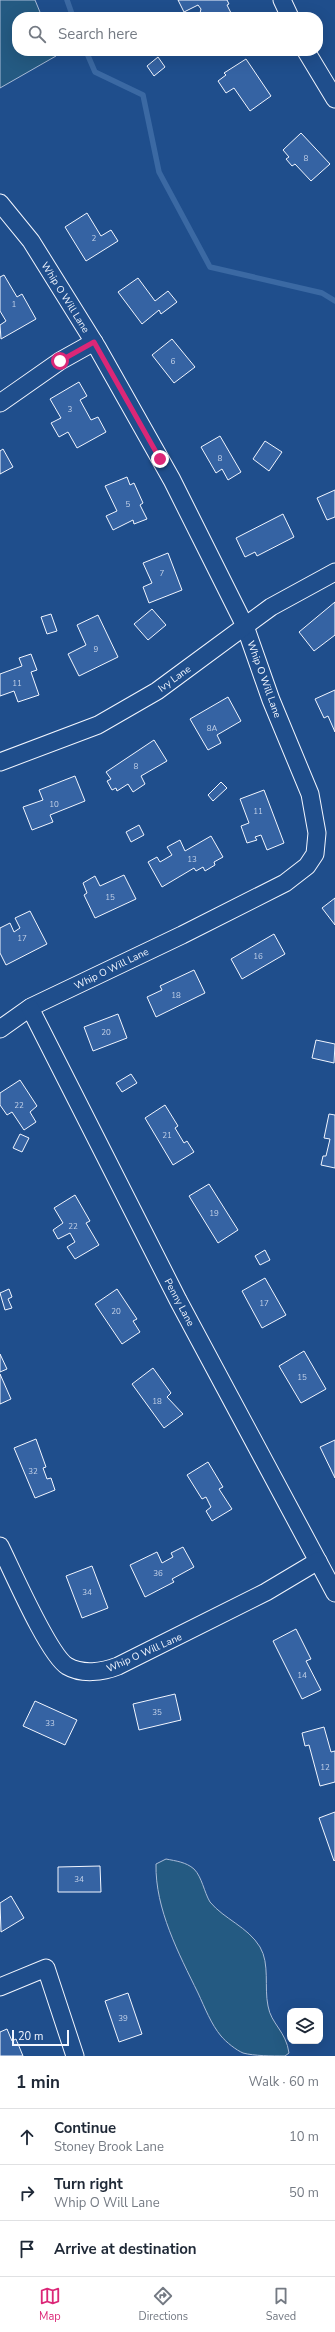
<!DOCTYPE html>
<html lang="en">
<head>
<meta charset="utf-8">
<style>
	body { margin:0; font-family:"Nunito Sans",sans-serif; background:#f2f2f3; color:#1f2937 }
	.controls { position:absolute; right:12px; bottom:12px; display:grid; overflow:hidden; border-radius:8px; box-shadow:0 4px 16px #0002 }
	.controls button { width:36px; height:36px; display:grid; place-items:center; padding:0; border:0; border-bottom:1px solid #e0e1e3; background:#fff; color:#1f2937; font:20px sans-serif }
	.scale { position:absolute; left:12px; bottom:10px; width:57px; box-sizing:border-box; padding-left:4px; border:2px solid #f2f6ff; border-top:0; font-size:11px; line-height:14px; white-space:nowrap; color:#f2f6ff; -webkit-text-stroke:3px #1f4e8c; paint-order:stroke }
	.stop { position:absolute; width:12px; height:12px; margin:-9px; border:3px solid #db2777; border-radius:50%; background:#fff }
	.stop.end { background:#db2777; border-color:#fff; box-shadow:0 1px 4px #0008 }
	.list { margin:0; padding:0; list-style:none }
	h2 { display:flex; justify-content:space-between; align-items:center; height:52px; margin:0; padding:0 16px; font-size:17px }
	h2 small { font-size:13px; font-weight:400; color:#747a83 }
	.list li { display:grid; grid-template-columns:26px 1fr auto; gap:12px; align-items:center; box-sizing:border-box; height:56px; padding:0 16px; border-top:1px solid #e0e1e3 }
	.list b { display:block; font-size:15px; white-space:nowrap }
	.list p { margin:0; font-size:13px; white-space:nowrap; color:#747a83 }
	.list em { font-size:13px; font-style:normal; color:#747a83 }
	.icon { flex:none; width:22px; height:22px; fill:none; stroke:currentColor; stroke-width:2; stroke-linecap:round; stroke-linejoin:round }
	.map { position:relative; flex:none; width:335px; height:2056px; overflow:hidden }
	.search { position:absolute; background:#fff; box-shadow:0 4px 16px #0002; left:12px; right:12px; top:12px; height:44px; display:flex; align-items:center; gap:10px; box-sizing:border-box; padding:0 14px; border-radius:16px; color:#747a83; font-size:15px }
	.sheet { height:220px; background:#fff }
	nav { display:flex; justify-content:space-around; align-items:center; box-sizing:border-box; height:56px; border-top:1px solid #e0e1e3; background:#fff; font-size:11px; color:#747a83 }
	nav a { display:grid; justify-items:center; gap:2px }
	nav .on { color:#db2777 }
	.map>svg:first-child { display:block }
	.green { fill:#245a82; stroke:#a8bbd7 }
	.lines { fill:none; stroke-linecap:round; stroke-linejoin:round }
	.stream { stroke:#3b69a3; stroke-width:5.5 }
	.building { fill:#3563a3; stroke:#f2f6ff }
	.street-casing { stroke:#f2f6ff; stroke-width:19 }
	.street { stroke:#1f4e8c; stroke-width:17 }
	.route { stroke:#db2777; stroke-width:5 }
	.labels { text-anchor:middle; stroke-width:3; stroke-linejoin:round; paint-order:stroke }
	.number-label { font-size:8px; fill:#c3d1e8 }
	.street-label { font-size:10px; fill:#f2f6ff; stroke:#1f4e8c }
</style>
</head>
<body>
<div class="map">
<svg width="335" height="2056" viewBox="0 0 335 2056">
	<rect width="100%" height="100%" fill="#1f4e8c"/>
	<g class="green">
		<polygon points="0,0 35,0 42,17 17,17 17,51 54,51 56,56 0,88"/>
		<path d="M 166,1859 C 176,1861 186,1862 194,1869 C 202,1877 204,1892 210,1902 C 224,1919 248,1927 260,1947 C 270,1964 264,1987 268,2006 C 271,2024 286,2031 289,2053 L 285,2056 C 272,2056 254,2056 243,2053 C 236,2050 226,2042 221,2036 C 211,2024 205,2008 198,1993 C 179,1954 155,1909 156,1864 Z"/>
	</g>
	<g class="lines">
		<g class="stream">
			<polyline points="67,0 73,17"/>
			<polyline points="86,51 95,72 143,95 159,172 210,267 322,293 335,301"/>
		</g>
	</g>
	<g class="building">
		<polygon points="178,0 227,0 229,4 227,5 233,17 199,17 201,9 198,5 184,12"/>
		<polygon points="158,57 165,67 154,76 147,66"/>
		<polygon points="246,59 271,96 250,111 234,88 226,93 218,81 226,75 224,73"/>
		<polygon points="301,133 330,164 311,181 295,164 292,166 286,159 289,157 283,150"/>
		<polygon points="87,213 101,236 111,230 118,241 86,261 65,227"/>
		<polygon points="4,275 17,297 22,294 36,319 1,339 0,325 6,321 0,311 0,277"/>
		<polygon points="138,278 155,301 168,291 177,302 161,314 159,310 142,324 118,292"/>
		<polygon points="172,339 195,367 174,383 152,355"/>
		<polygon points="79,382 87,396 80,400 91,420 98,417 106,432 77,448 68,432 59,437 51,423 61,418 50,399"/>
		<polygon points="220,436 241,472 228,480 222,469 216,473 201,447"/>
		<polygon points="265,441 282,452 269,471 253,459"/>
		<polygon points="3,449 13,467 0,474 0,451"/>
		<polygon points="127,477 130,485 134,483 143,503 140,505 147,519 134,524 133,520 113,530 106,516 117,511 105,486"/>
		<polygon points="335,490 335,517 327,520 317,498"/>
		<polygon points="283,514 294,537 257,556 255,552 245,557 236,538"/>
		<polygon points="168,553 182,590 149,603 143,587 152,583 143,563"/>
		<polygon points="335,602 335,635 314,651 299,632"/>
		<polygon points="152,609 166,625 148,640 134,624"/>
		<polygon points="51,614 57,631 47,634 41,617"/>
		<polygon points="98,615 118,657 79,676 68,654 86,645 77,625"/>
		<polygon points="31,654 37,670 31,672 39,695 18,702 14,691 0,696 0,674 22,666 19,658"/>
		<polygon points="335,690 335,732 328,716 324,718 315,699"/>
		<polygon points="228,697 241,721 217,735 221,743 208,750 190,719"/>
		<polygon points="154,740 167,761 141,776 145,784 133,792 128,784 117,791 116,788 112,790 107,781 111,779 106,772"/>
		<polygon points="75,776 85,801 50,815 53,822 32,830 23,807 43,800 39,790"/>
		<polygon points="221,782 227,788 213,801 208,795"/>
		<polygon points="264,790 284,843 267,850 261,835 255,837 257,840 247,843 241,826 249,823 240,799"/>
		<polygon points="139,825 144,835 131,842 126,832"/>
		<polygon points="211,836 223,857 214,862 215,865 205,871 203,867 196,871 194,868 162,887 148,862 157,857 160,862 172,855 167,847 180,840 185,851"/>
		<polygon points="124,875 136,899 95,918 84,895 87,893 83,883 95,876 100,886"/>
		<polygon points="335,898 335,925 322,908"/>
		<polygon points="30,911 47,944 6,965 0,953 0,928 10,923 14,932 20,928 15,918"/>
		<polygon points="274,934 285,954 242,979 231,959"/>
		<polygon points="194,970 205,993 156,1017 147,997 162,990 160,986"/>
		<polygon points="118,1014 127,1038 93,1051 84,1027"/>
		<polygon points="316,1040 335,1044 334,1063 312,1058"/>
		<polygon points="131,1074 137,1083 122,1092 116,1083"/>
		<polygon points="20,1080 37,1106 30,1112 36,1122 24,1130 12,1112 7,1115 0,1105 0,1093"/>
		<polygon points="165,1105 178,1126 175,1128 184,1143 187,1141 194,1152 173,1165 145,1118"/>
		<polygon points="329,1114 335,1115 335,1168 321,1165 323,1156 326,1156 330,1139 324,1138"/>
		<polygon points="20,1134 29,1138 22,1152 13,1148"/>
		<polygon points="209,1184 238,1230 218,1243 189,1196"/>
		<polygon points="75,1195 90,1221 86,1223 99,1245 75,1259 67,1247 75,1242 70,1233 58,1239 53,1230 63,1223 54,1208"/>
		<polygon points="265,1250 270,1260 260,1265 255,1256"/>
		<polygon points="265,1278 286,1315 262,1328 242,1291"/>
		<polygon points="9,1289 12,1297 8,1299 12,1308 5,1310 0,1293"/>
		<polygon points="117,1289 137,1319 133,1321 140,1332 122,1344 95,1304"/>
		<polygon points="304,1351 326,1389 301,1403 279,1366"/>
		<polygon points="0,1354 7,1369 0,1372"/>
		<polygon points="153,1368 171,1393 167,1397 183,1414 164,1428 132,1384"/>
		<polygon points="0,1374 11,1399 0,1404"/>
		<polygon points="36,1439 46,1467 43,1468 47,1479 51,1478 55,1490 35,1498 14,1448"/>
		<polygon points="335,1440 335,1478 320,1447"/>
		<polygon points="208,1462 223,1487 219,1489 232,1509 212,1521 206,1511 211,1507 206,1497 202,1499 187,1475"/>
		<polygon points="183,1547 194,1567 172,1579 174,1582 145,1597 130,1565 157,1552 162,1563 173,1557 171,1553"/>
		<polygon points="92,1566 108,1608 82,1618 66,1576"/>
		<polygon points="296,1629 311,1659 306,1661 321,1690 302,1699 273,1641"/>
		<polygon points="175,1694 181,1720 139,1730 133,1704"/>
		<polygon points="35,1701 77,1720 65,1745 23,1726"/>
		<polygon points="324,1727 331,1752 335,1751 335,1782 320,1786 309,1745 305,1746 302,1733"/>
		<polygon points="335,1812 335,1860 334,1861 319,1818"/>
		<polygon points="100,1866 101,1892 58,1892 58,1867"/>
		<polygon points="11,1896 24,1918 1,1932 0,1903"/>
		<polygon points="128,1993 142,2034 119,2042 105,2001"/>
		<polygon points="7,2029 12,2041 16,2039 23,2056 0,2056 0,2032"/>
	</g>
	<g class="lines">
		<defs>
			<g id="street">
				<polyline points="282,0 290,17"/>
				<polyline points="306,51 335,99"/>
				<polyline points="0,203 31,241 97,347 172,480 245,626 271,700 310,794 317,833 315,854 307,866 285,883 182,935 31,1007 0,1029"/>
				<polyline points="0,403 60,361 94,342"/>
				<polyline points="0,762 98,725 157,691 271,607 335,572"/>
				<polyline points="30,1008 178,1300 335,1593"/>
				<path d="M 0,1546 C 12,1570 48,1654 67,1666 C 82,1675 103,1672 118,1666 L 266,1592 L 318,1561"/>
				<polyline points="0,1987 46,1968 75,2056"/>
			</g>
		</defs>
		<use href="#street" class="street-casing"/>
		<use href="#street" class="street"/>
	</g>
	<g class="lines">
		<polyline class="route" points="60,361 94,342 160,459"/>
	</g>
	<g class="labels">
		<g class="number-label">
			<text x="306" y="161">8</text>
			<text x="94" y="241">2</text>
			<text x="14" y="307">1</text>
			<text x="173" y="364">6</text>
			<text x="70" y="412">3</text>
			<text x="220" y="461">8</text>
			<text x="128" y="507">5</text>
			<text x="162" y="576">7</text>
			<text x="96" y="652">9</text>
			<text x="17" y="686">11</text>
			<text x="212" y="731">8A</text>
			<text x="136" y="769">8</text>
			<text x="54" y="807">10</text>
			<text x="258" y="814">11</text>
			<text x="192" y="862">13</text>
			<text x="110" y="900">15</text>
			<text x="22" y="941">17</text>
			<text x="258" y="959">16</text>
			<text x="176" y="998">18</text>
			<text x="106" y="1035">20</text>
			<text x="19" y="1108">22</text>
			<text x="167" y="1138">21</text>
			<text x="214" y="1216">19</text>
			<text x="73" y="1229">22</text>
			<text x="264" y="1306">17</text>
			<text x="116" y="1314">20</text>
			<text x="302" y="1380">15</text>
			<text x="157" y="1404">18</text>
			<text x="33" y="1474">32</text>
			<text x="158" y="1576">36</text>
			<text x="87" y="1595">34</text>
			<text x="302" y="1678">14</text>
			<text x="157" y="1715">35</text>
			<text x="50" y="1726">33</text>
			<text x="325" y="1770">12</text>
			<text x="79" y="1882">34</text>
			<text x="123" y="2021">39</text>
		</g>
		<g class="street-label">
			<text transform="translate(66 297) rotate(58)" y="4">Whip O Will Lane</text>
			<text transform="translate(174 678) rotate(-36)" y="4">Ivy Lane</text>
			<text transform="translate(265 679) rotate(70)" y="4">Whip O Will Lane</text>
			<text transform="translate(111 968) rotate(-26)" y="4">Whip O Will Lane</text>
			<text transform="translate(180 1302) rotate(62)" y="4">Penny Lane</text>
			<text transform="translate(144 1652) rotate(-24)" y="4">Whip O Will Lane</text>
		</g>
	</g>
</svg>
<div class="controls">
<button><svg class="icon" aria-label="layers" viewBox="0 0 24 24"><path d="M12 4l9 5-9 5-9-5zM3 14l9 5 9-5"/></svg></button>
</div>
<div class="scale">20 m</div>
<div class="stop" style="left:60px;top:361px"></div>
<div class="stop end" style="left:160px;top:459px"></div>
<div class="search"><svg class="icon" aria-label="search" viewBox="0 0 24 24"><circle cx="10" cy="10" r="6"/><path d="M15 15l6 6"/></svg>Search here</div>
</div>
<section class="sheet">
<h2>1 min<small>Walk · 60 m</small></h2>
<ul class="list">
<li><svg class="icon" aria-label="ahead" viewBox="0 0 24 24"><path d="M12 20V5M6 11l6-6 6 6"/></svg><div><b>Continue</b><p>Stoney Brook Lane</p></div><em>10 m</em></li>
<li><svg class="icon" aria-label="right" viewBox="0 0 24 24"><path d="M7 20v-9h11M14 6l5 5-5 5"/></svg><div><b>Turn right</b><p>Whip O Will Lane</p></div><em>50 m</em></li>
<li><svg class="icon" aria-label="arrive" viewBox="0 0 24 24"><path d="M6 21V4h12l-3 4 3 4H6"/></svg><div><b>Arrive at destination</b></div></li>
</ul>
</section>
<nav>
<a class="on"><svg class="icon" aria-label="map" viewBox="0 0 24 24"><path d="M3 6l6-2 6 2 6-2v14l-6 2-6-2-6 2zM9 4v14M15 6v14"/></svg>Map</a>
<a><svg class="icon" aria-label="directions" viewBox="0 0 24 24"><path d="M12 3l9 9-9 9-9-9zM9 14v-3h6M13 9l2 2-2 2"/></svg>Directions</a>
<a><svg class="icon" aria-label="saved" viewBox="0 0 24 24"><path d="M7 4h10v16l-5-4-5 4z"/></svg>Saved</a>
</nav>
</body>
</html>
